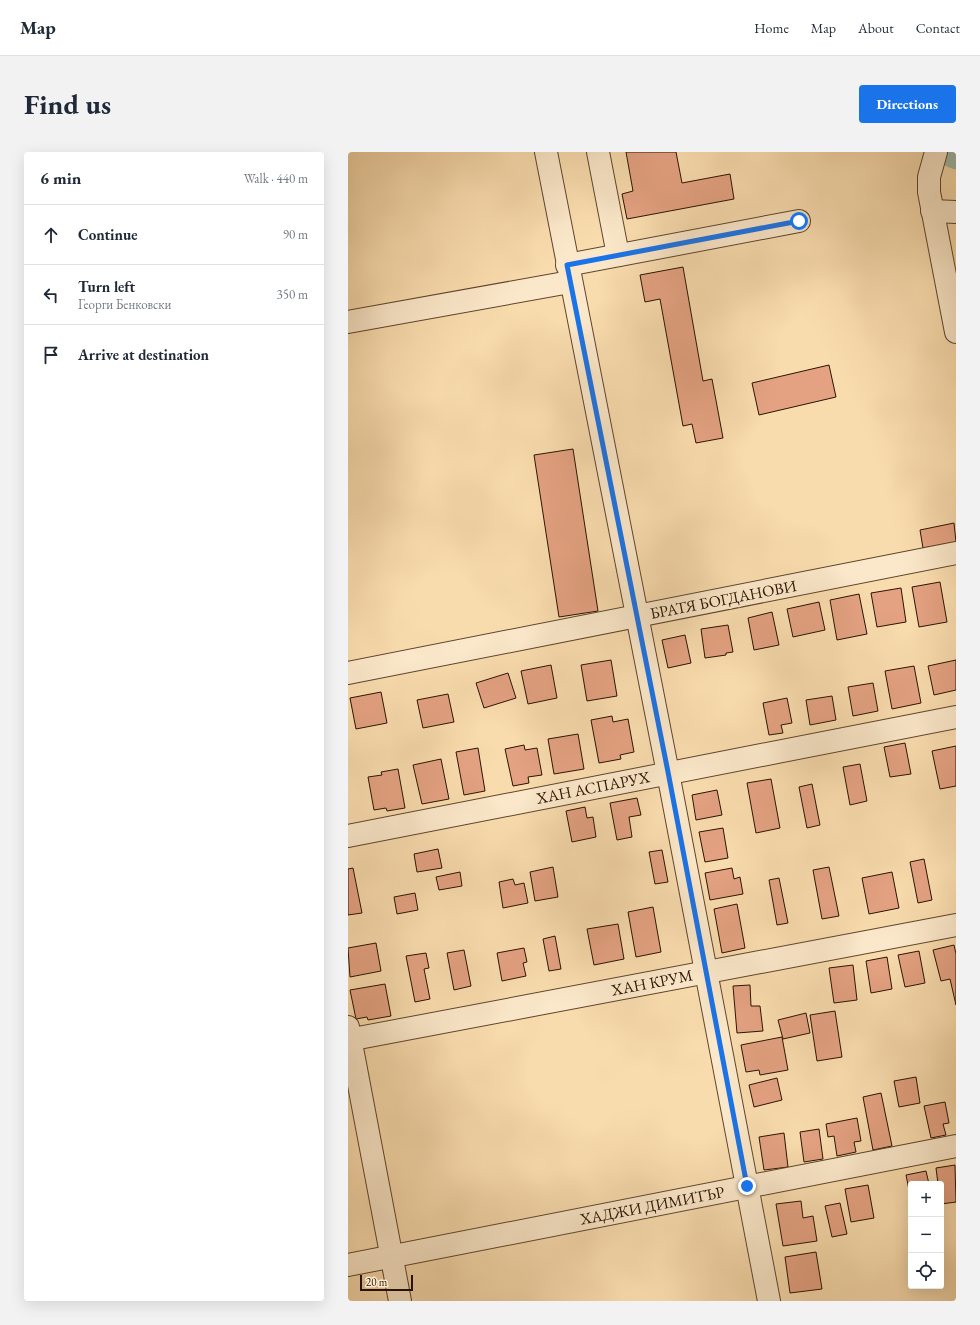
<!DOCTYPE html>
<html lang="en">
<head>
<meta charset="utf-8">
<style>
	body { margin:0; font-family:"EB Garamond",serif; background:#f2f2f3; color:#1f2937 }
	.controls { position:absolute; right:12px; bottom:12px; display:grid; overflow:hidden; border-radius:4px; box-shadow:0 4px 16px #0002 }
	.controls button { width:36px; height:36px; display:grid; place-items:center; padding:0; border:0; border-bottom:1px solid #e0e1e3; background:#fff; color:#1f2937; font:20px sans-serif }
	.scale { position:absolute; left:12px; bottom:10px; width:53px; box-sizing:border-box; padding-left:4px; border:2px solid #2a1300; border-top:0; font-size:11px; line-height:14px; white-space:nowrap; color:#2a1300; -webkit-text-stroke:3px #fbe8ca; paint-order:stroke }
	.stop { position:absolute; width:12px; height:12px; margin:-9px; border:3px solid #1a73e8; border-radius:50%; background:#fff }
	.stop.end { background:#1a73e8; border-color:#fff; box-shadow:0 1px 4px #0008 }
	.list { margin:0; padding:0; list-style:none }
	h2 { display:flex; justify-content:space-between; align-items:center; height:52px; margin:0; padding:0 16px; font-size:17px }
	h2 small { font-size:13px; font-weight:400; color:#747a83 }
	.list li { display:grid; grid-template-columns:26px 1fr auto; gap:12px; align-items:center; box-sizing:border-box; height:60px; padding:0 16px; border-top:1px solid #e0e1e3 }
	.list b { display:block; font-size:15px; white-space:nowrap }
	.list p { margin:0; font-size:13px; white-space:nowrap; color:#747a83 }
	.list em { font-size:13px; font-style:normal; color:#747a83 }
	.icon { flex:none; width:22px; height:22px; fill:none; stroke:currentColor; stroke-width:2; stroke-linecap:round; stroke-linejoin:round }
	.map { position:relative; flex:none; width:608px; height:1149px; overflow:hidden; border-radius:4px }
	header { display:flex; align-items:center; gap:24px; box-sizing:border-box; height:56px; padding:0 20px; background:#fff; border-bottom:1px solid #e0e1e3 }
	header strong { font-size:19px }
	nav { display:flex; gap:22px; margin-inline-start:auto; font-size:14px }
	.intro { display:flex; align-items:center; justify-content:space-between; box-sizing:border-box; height:96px; padding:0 24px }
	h1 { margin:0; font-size:28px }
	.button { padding:10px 18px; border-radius:4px; background:#1a73e8; color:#fff; font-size:14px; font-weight:700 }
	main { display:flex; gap:24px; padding:0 24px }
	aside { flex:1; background:#fff; border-radius:4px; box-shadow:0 4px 16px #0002 }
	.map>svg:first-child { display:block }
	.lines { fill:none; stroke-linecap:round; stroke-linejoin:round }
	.canal { stroke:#9ebbad; stroke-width:19 }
	.building { fill:#e4a282; stroke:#2a1300 }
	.minor-casing { stroke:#5e452c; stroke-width:24 }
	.minor { stroke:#fbe8ca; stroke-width:22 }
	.route { stroke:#1a73e8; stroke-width:5 }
	.labels { text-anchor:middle; stroke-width:4; stroke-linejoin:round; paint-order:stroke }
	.street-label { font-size:16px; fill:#2a1300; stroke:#fbe8ca }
</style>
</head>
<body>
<header>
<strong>Map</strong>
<nav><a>Home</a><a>Map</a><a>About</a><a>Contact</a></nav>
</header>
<div class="intro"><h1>Find us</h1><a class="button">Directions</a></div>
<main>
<aside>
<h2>6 min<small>Walk · 440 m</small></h2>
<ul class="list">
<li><svg class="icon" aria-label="ahead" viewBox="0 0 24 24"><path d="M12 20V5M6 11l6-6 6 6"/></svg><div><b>Continue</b></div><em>90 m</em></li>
<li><svg class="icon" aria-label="left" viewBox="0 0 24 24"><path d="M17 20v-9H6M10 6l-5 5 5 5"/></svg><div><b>Turn left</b><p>Георги Бенковски</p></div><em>350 m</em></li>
<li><svg class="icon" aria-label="arrive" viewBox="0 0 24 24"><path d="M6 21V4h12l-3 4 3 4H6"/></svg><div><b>Arrive at destination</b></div></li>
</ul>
</aside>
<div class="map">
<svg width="608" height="1149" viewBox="0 0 608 1149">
	<rect width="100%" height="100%" fill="#f9dcae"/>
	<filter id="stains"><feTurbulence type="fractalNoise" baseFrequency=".005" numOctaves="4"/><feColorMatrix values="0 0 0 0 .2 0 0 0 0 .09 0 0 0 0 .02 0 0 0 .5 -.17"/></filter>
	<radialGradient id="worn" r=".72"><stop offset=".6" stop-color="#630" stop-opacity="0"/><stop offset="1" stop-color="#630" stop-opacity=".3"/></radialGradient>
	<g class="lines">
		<polyline class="canal" points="603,6 608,8"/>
	</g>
	<g class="building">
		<polygon points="278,0 328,0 334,31 382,22 386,47 279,67 274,42 285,39"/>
		<polygon points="335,115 355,229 364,227 375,286 348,291 344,272 335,274 312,147 297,150 292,123"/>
		<polygon points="481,213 488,245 411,263 404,231"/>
		<polygon points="225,297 250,459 211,465 186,303"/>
		<polygon points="606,371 608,390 575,396 572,378"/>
		<polygon points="592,430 599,470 571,475 564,435"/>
		<polygon points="553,436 558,470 529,475 523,441"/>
		<polygon points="511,442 519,482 489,488 482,448"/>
		<polygon points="471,450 477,478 445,485 439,457"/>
		<polygon points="424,460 431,493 406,498 400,466"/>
		<polygon points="380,473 385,500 378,501 378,503 357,506 353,477"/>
		<polygon points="337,483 343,511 320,516 314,488"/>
		<polygon points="263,508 269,544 239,549 233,513"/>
		<polygon points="608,508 608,538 586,543 580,514"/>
		<polygon points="203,513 209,546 180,552 173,519"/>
		<polygon points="566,514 573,551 544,557 537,519"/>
		<polygon points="160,521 168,546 136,556 128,531"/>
		<polygon points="525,531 530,559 505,564 500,535"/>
		<polygon points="33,540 39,571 8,577 2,546"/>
		<polygon points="100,542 106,570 75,576 69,548"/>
		<polygon points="484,544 488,568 462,573 458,548"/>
		<polygon points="439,546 444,571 433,573 435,581 421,583 415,551"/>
		<polygon points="264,564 265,570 280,567 286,600 272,603 273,607 251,611 243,568"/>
		<polygon points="230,582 236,617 206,622 200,587"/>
		<polygon points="557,591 563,622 542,625 536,595"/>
		<polygon points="176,593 177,598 189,596 194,623 180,625 181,631 165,634 157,597"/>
		<polygon points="608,594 608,634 592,637 584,599"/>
		<polygon points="130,596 137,639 116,643 108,600"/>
		<polygon points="93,607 101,647 74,652 65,613"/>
		<polygon points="512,612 519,649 502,653 495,615"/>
		<polygon points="50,617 57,656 39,659 38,656 26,658 20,625 34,623 33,620"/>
		<polygon points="423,627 432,676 408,681 399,631"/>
		<polygon points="464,632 472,673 459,676 451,635"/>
		<polygon points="369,638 374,663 348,668 344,643"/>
		<polygon points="289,646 293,663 281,665 284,685 269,688 262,651"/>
		<polygon points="237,655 239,666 245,665 248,685 224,690 218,659"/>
		<polygon points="375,676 380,706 357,710 351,680"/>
		<polygon points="90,697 94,716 69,720 66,702"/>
		<polygon points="314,698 320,730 307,732 301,700"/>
		<polygon points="576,707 584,748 570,751 562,710"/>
		<polygon points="205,715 210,745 187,749 182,720"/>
		<polygon points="481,715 491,764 474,767 465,718"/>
		<polygon points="5,716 14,761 0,763 0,717"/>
		<polygon points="384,716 386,727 392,725 395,742 362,748 357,721"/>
		<polygon points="112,720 114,734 91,738 88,725"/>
		<polygon points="544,720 551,756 521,762 514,726"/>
		<polygon points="431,726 440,771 429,773 421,728"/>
		<polygon points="165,727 167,733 176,731 180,751 155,756 151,730"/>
		<polygon points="67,741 70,758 49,762 46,745"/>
		<polygon points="389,752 397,796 374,801 366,757"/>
		<polygon points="305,755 313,800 288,805 280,760"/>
		<polygon points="270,772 276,807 246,813 239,777"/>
		<polygon points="207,784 213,817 201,819 195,787"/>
		<polygon points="28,791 33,819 2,825 0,796"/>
		<polygon points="606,793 608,802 608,853 602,827 593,829 585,798"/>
		<polygon points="176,796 179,810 175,811 178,824 154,829 149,801"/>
		<polygon points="116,798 123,834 106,838 99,801"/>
		<polygon points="571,799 577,831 557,835 550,803"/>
		<polygon points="78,801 81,816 76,817 82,847 67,850 58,804"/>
		<polygon points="539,805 544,837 523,841 518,809"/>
		<polygon points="505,813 509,848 486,851 481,816"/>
		<polygon points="37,832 43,864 20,868 19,865 8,867 2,838"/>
		<polygon points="402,833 403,854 412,854 415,879 389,881 385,834"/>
		<polygon points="487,859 494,905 469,909 462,863"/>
		<polygon points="458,861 462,881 435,887 430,868"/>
		<polygon points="434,885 440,918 412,923 411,918 398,920 393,893"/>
		<polygon points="568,925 572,951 551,955 546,929"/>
		<polygon points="429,926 434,948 406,955 401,933"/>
		<polygon points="533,941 544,994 525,998 515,945"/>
		<polygon points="597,950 601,971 595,972 598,983 583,986 576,954"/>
		<polygon points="509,966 513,989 506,990 508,1000 489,1004 486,984 480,985 478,972"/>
		<polygon points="471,977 475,1007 456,1010 452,980"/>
		<polygon points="436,981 440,1015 416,1018 411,985"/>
		<polygon points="607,1013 608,1050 593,1052 593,1032 590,1032 588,1016"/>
		<polygon points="578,1019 581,1032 563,1032 563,1048 558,1023"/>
		<polygon points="520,1033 526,1066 503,1070 497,1037"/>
		<polygon points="453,1049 455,1066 465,1064 469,1089 435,1094 428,1052"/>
		<polygon points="492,1051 499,1082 484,1085 477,1054"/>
		<polygon points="468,1100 474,1137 442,1141 437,1105"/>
	</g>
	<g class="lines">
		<defs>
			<g id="minor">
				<polyline points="198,0 320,621 421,1149"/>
				<polyline points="250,0 270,103"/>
				<polyline points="588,0 581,25 581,40 608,180"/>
				<polyline points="584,59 608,60"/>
				<polyline points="219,113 451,69"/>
				<polyline points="0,170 222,130"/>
				<polyline points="0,521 608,401"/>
				<polyline points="0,684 608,565"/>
				<polyline points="0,875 52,1149"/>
				<polyline points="0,888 608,773"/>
				<polyline points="0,1113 608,994"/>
			</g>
		</defs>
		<use href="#minor" class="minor-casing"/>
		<use href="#minor" class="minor"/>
	</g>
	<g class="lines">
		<polyline class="route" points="399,1034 320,620 219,113 451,69"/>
	</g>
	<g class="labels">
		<g class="street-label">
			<text transform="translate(375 447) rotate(-11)" y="6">БРАТЯ БОГДАНОВИ</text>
			<text transform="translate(245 635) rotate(-11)" y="6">ХАН АСПАРУХ</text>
			<text transform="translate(304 830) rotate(-11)" y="6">ХАН КРУМ</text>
			<text transform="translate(304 1053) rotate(-11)" y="6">ХАДЖИ ДИМИТЪР</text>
		</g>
	</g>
	<rect width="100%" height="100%" filter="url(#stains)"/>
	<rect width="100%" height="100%" fill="url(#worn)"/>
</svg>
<div class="controls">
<button>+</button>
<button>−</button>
<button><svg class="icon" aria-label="locate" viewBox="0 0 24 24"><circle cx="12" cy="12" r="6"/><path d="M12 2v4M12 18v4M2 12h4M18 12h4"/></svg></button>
</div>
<div class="scale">20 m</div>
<div class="stop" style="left:451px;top:69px"></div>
<div class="stop end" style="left:399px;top:1034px"></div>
</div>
</main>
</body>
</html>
